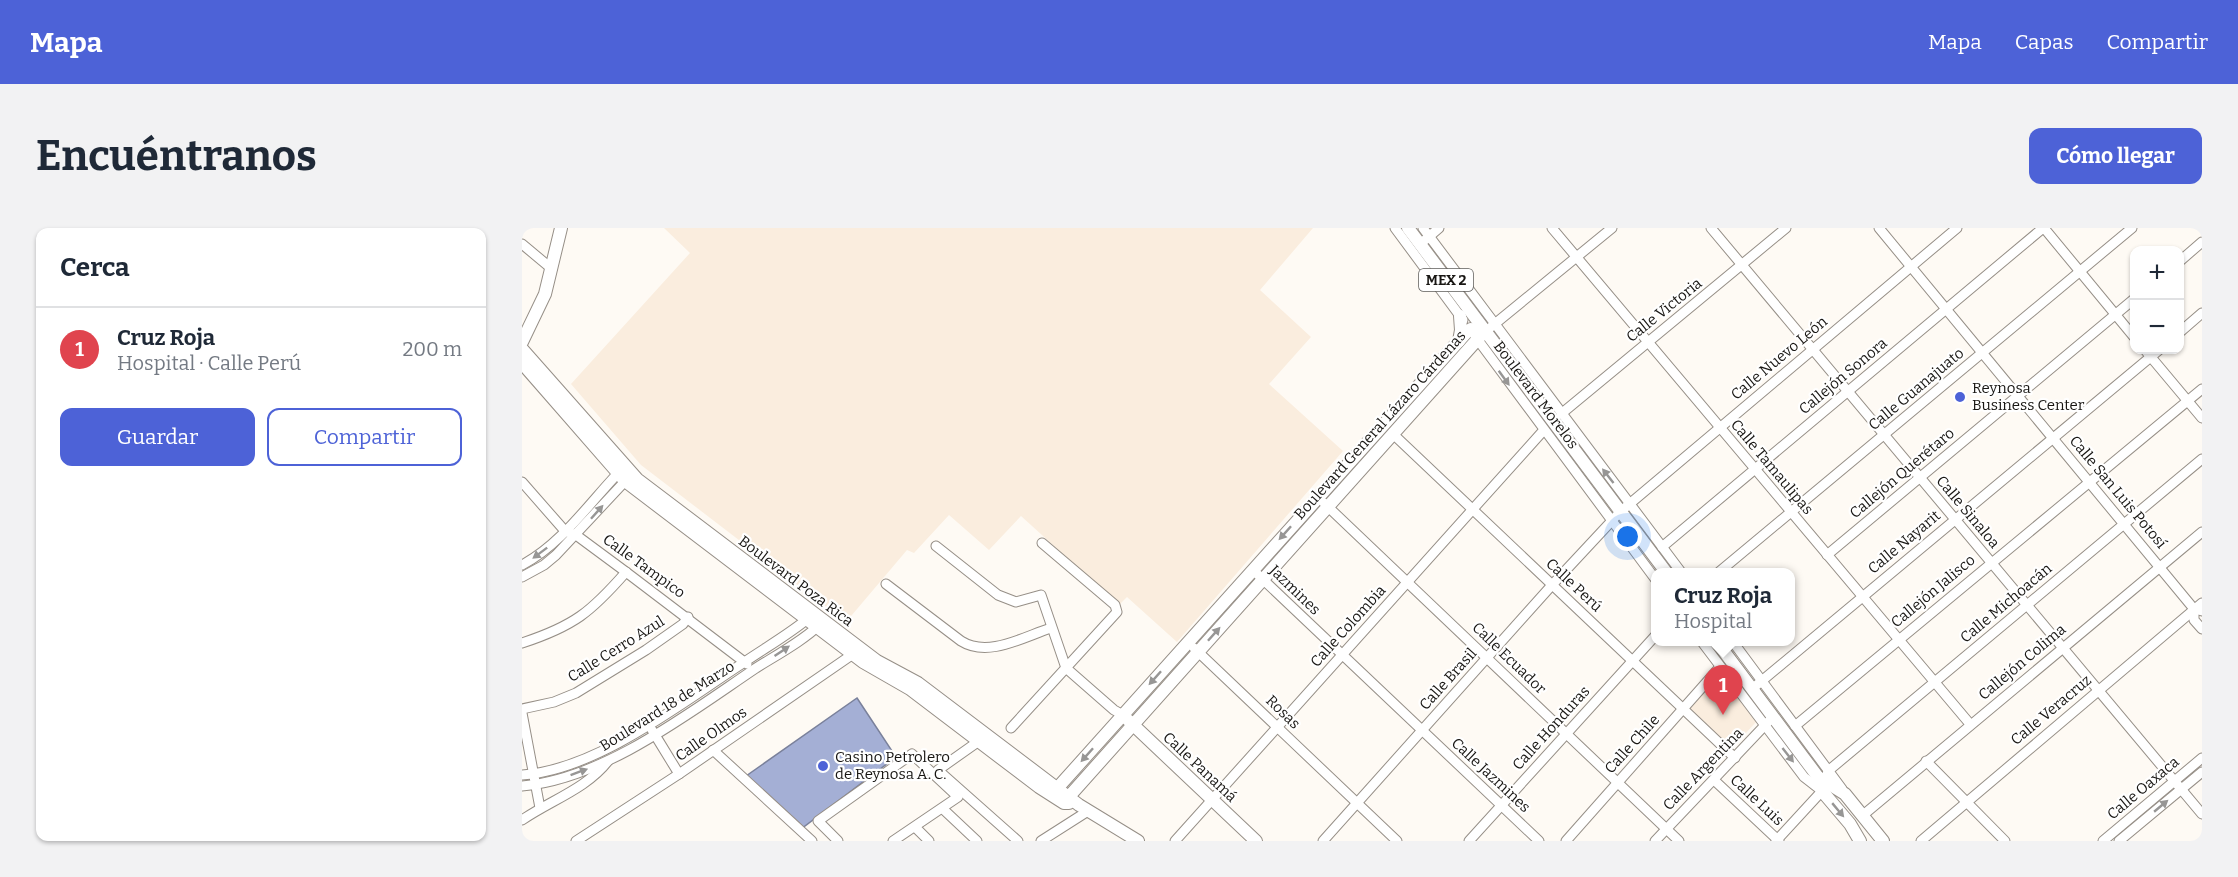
<!DOCTYPE html>
<html lang="es">
<head>
<meta charset="utf-8">
<style>
	body { margin:0; font-family:Bitter,serif; background:#f2f2f3; color:#1f2937 }
	.controls { position:absolute; right:18px; top:18px; display:grid; overflow:hidden; border-radius:12px; box-shadow:0 2px 4px #0004 }
	.controls button { width:54px; height:54px; display:grid; place-items:center; padding:0; border:0; border-bottom:2px solid #e0e1e3; background:#fff; color:#1f2937; font:30px sans-serif }
	.you { position:absolute; left:1106px; top:309px; width:21px; height:21px; margin:-15px; border:4px solid #fff; border-radius:50%; background:#1a73e8; box-shadow:0 0 0 9px #1a73e833 }
	.badge { display:grid; place-items:center; width:39px; height:39px; border-radius:50%; background:#4d62d7; color:#fff; font-size:20px; font-weight:700 }
	.pin { position:absolute; translate:-50% -50px; filter:drop-shadow(0 2px 3px #0008) }
	.pin::after { content:''; position:absolute; top:32px; width:21px; height:18px; background:inherit; clip-path:polygon(0 0,100% 0,50% 100%) }
	.popup { position:absolute; left:1129px; top:340px; width:144px; height:78px; box-sizing:border-box; display:grid; place-content:center; border-radius:12px; background:#fff; filter:drop-shadow(0 2px 4px #0005); font-size:20px; white-space:nowrap; color:#747a83 }
	.popup b { font-size:22px; color:#1f2937 }
	.popup::after { content:''; position:absolute; left:50%; top:100%; margin-left:-12px; border:12px solid transparent; border-top-color:#fff }
	.list { margin:0; padding:0; list-style:none }
	h2 { display:flex; justify-content:space-between; align-items:center; height:78px; margin:0; padding:0 24px; font-size:26px }
	h2 small { font-size:20px; font-weight:400; color:#747a83 }
	.list li { display:grid; grid-template-columns:39px 1fr auto; gap:18px; align-items:center; box-sizing:border-box; height:84px; padding:0 24px; border-top:2px solid #e0e1e3 }
	.list b { display:block; font-size:22px; white-space:nowrap }
	.list p { margin:0; font-size:20px; white-space:nowrap; color:#747a83 }
	.list em { font-size:20px; font-style:normal; color:#747a83 }
	.actions { display:flex; gap:12px; padding:18px 24px }
	.actions a { flex:1; padding:14px 0; border:2px solid #4d62d7; border-radius:12px; text-align:center; font-size:21px; color:#4d62d7 }
	.actions .main { background:#4d62d7; color:#fff }
	.map { position:relative; flex:none; width:1680px; height:613px; overflow:hidden; border-radius:12px }
	header { display:flex; align-items:center; gap:36px; box-sizing:border-box; height:84px; padding:0 30px; background:#4d62d7; color:#fff }
	header strong { font-size:28px }
	nav { display:flex; gap:33px; margin-inline-start:auto; font-size:21px }
	.intro { display:flex; align-items:center; justify-content:space-between; box-sizing:border-box; height:144px; padding:0 36px }
	h1 { margin:0; font-size:42px }
	.button { padding:15px 27px; border-radius:12px; background:#4d62d7; color:#fff; font-size:21px; font-weight:700 }
	main { display:flex; gap:36px; padding:0 36px }
	aside { flex:1; background:#fff; border-radius:12px; box-shadow:0 2px 4px #0004 }
	.map>svg:first-child { display:block }
	.built { fill:#faedde }
	.water { fill:#a4afd5; stroke:#7a819b; stroke-width:1.5 }
	.lines { fill:none; stroke-linecap:round; stroke-linejoin:round }
	.minor-casing { stroke:#968f87; stroke-width:11 }
	.major-casing { stroke:#968f87; stroke-width:14 }
	.minor { stroke:#fff; stroke-width:9 }
	.major { stroke:#fff; stroke-width:12 }
	.oneway { fill:#979695 }
	.poi-dot { fill:#4d62d7; stroke:#fff; stroke-width:2 }
	.labels { text-anchor:middle; stroke-width:4.5; stroke-linejoin:round; paint-order:stroke }
	.shield { fill:#fff; stroke:#5d5c5a; stroke-width:1.5 }
	.shield-label { font-size:14px; font-weight:bold; fill:#181613 }
	.street-label { font-size:15px; fill:#181613; stroke:#fff }
	.poi-label { font-size:15px; fill:#181613; stroke:#fff; text-anchor:start }
</style>
</head>
<body>
<header>
<strong>Mapa</strong>
<nav><a>Mapa</a><a>Capas</a><a>Compartir</a></nav>
</header>
<div class="intro"><h1>Encuéntranos</h1><a class="button">Cómo llegar</a></div>
<main>
<aside>
<h2>Cerca<small></small></h2>
<ul class="list">
<li><span class="badge" style="background:#e0444e">1</span><div><b>Cruz Roja</b><p>Hospital · Calle Perú</p></div><em>200 m</em></li>
</ul>
<div class="actions"><a class="main">Guardar</a><a>Compartir</a></div>
</aside>
<div class="map">
<svg width="1680" height="613" viewBox="0 0 1680 613">
	<rect width="100%" height="100%" fill="#fefaf4"/>
	<g class="built">
		<polygon points="142,0 791,0 738,62 789,109 747,156 821,223 655,414 605,369 597,377 499,288 467,322 427,287 392,325 385,322 324,394 119,237 49,156 168,25"/>
		<polygon points="1197,445 1234,494 1209,521 1167,480"/>
	</g>
	<polygon class="water" points="335,470 374,529 279,601 224,548"/>
	<g class="lines">
		<defs>
			<g id="minor">
				<polyline points="873,0 941,92"/>
				<polyline points="901,0 1159,344"/>
				<polyline points="1030,0 1448,496"/>
				<polyline points="1189,0 1680,586"/>
				<polyline points="1357,0 1672,381 1680,383"/>
				<polyline points="1522,0 1612,109"/>
				<polyline points="903,12 917,0"/>
				<polyline points="0,16 30,41"/>
				<polyline points="1658,33 1680,14"/>
				<polyline points="969,99 1090,0"/>
				<polyline points="1658,104 1680,85"/>
				<polyline points="953,108 1134,352"/>
				<polyline points="1623,122 1680,190"/>
				<polyline points="1039,186 1264,0"/>
				<polyline points="871,206 1213,530"/>
				<polyline points="0,254 43,303 54,307 104,344 225,436"/>
				<polyline points="802,275 1157,613"/>
				<polyline points="414,318 476,367 494,374 519,367 544,440 592,482 601,487"/>
				<polyline points="1140,319 1521,0"/>
				<polyline points="1305,327 1612,71"/>
				<path d="M 0,337 C 40,316 68,274 99,242"/>
				<polyline points="731,342 1017,613"/>
				<polyline points="1197,344 1610,0"/>
				<polyline points="0,349 22,337 34,327 107,249"/>
				<path d="M 364,356 L 439,413 C 466,430 501,409 529,400"/>
				<polyline points="1672,381 1672,392 1680,401"/>
				<polyline points="1180,414 1282,549 1300,563"/>
				<polyline points="1211,414 1320,561"/>
				<path d="M 0,415 C 52,398 69,384 104,344"/>
				<polyline points="672,420 875,613"/>
				<polyline points="1230,461 1637,122"/>
				<polyline points="0,481 32,474 54,465 124,422 161,396 166,389"/>
				<polyline points="0,485 18,580"/>
				<polyline points="1273,498 1680,161"/>
				<polyline points="489,500 595,384 593,377 520,315"/>
				<polyline points="130,502 157,546"/>
				<polyline points="457,513 416,542 496,613"/>
				<polyline points="191,522 290,613"/>
				<polyline points="1404,533 1483,613"/>
				<path d="M 0,547 C 74,542 157,477 218,437 C 241,421 268,406 289,388"/>
				<polyline points="1192,552 1257,613"/>
				<path d="M 0,558 C 82,551 167,485 234,440 C 253,428 284,411 298,396"/>
				<polyline points="421,581 455,613"/>
				<polyline points="1340,588 1680,304"/>
				<path d="M 0,592 C 29,572 64,561 86,533"/>
				<polyline points="393,599 407,613"/>
				<polyline points="54,613 157,546 334,424"/>
				<polyline points="316,613 296,593 390,526 436,569 371,613"/>
				<polyline points="519,613 566,583"/>
				<polyline points="653,613 1021,203"/>
				<polyline points="801,613 1030,357 1098,284 1435,0"/>
				<polyline points="947,613 1134,407"/>
				<polyline points="1044,613 1198,439"/>
				<polyline points="1133,613 1247,493"/>
				<polyline points="1254,613 1300,563 1306,543 1680,231"/>
				<polyline points="1399,613 1680,375"/>
				<polyline points="1581,613 1680,530"/>
				<polyline points="1597,613 1680,544"/>
			</g>
			<g id="major">
				<polyline points="886,0 1144,344"/>
				<polyline points="937,113 939,102 938,88"/>
				<polyline points="0,114 23,66 39,0"/>
				<polyline points="0,121 115,251 355,433 396,455 557,577 616,613"/>
				<polyline points="0,135 103,253 341,434 388,461 517,559 542,575 547,575"/>
				<polyline points="1195,414 1281,529 1296,549 1300,563 1328,596 1338,613"/>
				<polyline points="606,492 734,613"/>
				<polyline points="1296,549 1323,566 1361,613"/>
				<polyline points="531,565 944,105 949,101 962,104"/>
				<polyline points="543,573 962,104"/>
			</g>
		</defs>
		<use href="#minor" class="minor-casing"/>
		<use href="#major" class="major-casing"/>
		<use href="#minor" class="minor"/>
		<use href="#major" class="major"/>
	</g>
	<defs><path id="oneway-solid" d="M-6-.8H1V-3.2L6.5 0L1 3.2V.8H-6Z" transform="scale(1.5)"/></defs>
	<g class="oneway">
		<use href="#oneway-solid" transform="translate(982 150) rotate(54)"/>
		<use href="#oneway-solid" transform="translate(1086 248) rotate(-128)"/>
		<use href="#oneway-solid" transform="translate(75 284) rotate(-48)"/>
		<use href="#oneway-solid" transform="translate(763 305) rotate(132)"/>
		<use href="#oneway-solid" transform="translate(18 325) rotate(143)"/>
		<use href="#oneway-solid" transform="translate(692 406) rotate(-48)"/>
		<use href="#oneway-solid" transform="translate(260 423) rotate(-34)"/>
		<use href="#oneway-solid" transform="translate(633 450) rotate(132)"/>
		<use href="#oneway-solid" transform="translate(565 527) rotate(132)"/>
		<use href="#oneway-solid" transform="translate(1266 527) rotate(52)"/>
		<use href="#oneway-solid" transform="translate(57 544) rotate(-20)"/>
		<use href="#oneway-solid" transform="translate(1639 578) rotate(-40)"/>
		<use href="#oneway-solid" transform="translate(1316 582) rotate(50)"/>
	</g>
	<g class="poi-dot">
		<circle cx="1438" cy="169" r="6"/>
		<circle cx="301" cy="538" r="6"/>
	</g>
	<g class="labels">
		<rect class="shield" x="897" y="41" width="54" height="22" rx="4.5"/>
		<g class="shield-label">
			<text x="924" y="57">MEX 2</text>
		</g>
		<g class="street-label">
			<text transform="translate(1142 82) rotate(-39)" y="5">Calle Victoria</text>
			<text transform="translate(1257 130) rotate(-40)" y="5">Calle Nuevo León</text>
			<text transform="translate(1321 148) rotate(-40)" y="5">Callejón Sonora</text>
			<text transform="translate(1394 161) rotate(-40)" y="5">Calle Guanajuato</text>
			<text transform="translate(1014 167) rotate(53)" y="5">Boulevard Morelos</text>
			<text transform="translate(858 197) rotate(-48)" y="5">Boulevard General Lázaro Cárdenas</text>
			<text transform="translate(1250 239) rotate(50)" y="5">Calle Tamaulipas</text>
			<text transform="translate(1380 245) rotate(-40)" y="5">Callejón Querétaro</text>
			<text transform="translate(1596 264) rotate(50)" y="5">Calle San Luis Potosí</text>
			<text transform="translate(1446 284) rotate(50)" y="5">Calle Sinaloa</text>
			<text transform="translate(1382 314) rotate(-40)" y="5">Calle Nayarit</text>
			<text transform="translate(122 338) rotate(36)" y="5">Calle Tampico</text>
			<text transform="translate(274 353) rotate(37)" y="5">Boulevard Poza Rica</text>
			<text transform="translate(1052 357) rotate(43)" y="5">Calle Perú</text>
			<text transform="translate(773 362) rotate(44)" y="5">Jazmines</text>
			<text transform="translate(1411 363) rotate(-40)" y="5">Callejón Jalisco</text>
			<text transform="translate(1484 375) rotate(-40)" y="5">Calle Michoacán</text>
			<text transform="translate(826 398) rotate(-48)" y="5">Calle Colombia</text>
			<text transform="translate(94 421) rotate(-32)" y="5">Calle Cerro Azul</text>
			<text transform="translate(987 430) rotate(44)" y="5">Calle Ecuador</text>
			<text transform="translate(1500 434) rotate(-40)" y="5">Callejón Colima</text>
			<text transform="translate(926 451) rotate(-48)" y="5">Calle Brasil</text>
			<text transform="translate(145 478) rotate(-32)" y="5">Boulevard 18 de Marzo</text>
			<text transform="translate(1529 482) rotate(-40)" y="5">Calle Veracruz</text>
			<text transform="translate(761 484) rotate(44)" y="5">Rosas</text>
			<text transform="translate(1029 500) rotate(-48)" y="5">Calle Honduras</text>
			<text transform="translate(189 506) rotate(-35)" y="5">Calle Olmos</text>
			<text transform="translate(1110 516) rotate(-48)" y="5">Calle Chile</text>
			<text transform="translate(678 539) rotate(43)" y="5">Calle Panamá</text>
			<text transform="translate(1181 541) rotate(-46)" y="5">Calle Argentina</text>
			<text transform="translate(969 547) rotate(43)" y="5">Calle Jazmines</text>
			<text transform="translate(1621 560) rotate(-40)" y="5">Calle Oaxaca</text>
			<text transform="translate(1235 572) rotate(43)" y="5">Calle Luis</text>
		</g>
		<g class="poi-label">
			<text x="1450" y="165">Reynosa<tspan x="1450" dy="17">Business Center</tspan></text>
			<text x="313" y="534">Casino Petrolero<tspan x="313" dy="17">de Reynosa A. C.</tspan></text>
		</g>
	</g>
</svg>
<div class="controls">
<button>+</button>
<button>−</button>
</div>
<div class="you"></div>
<div class="pin badge" style="left:1201px;top:487px;background:#e0444e">1</div>
<div class="popup"><b>Cruz Roja</b>Hospital</div>
</div>
</main>
</body>
</html>
